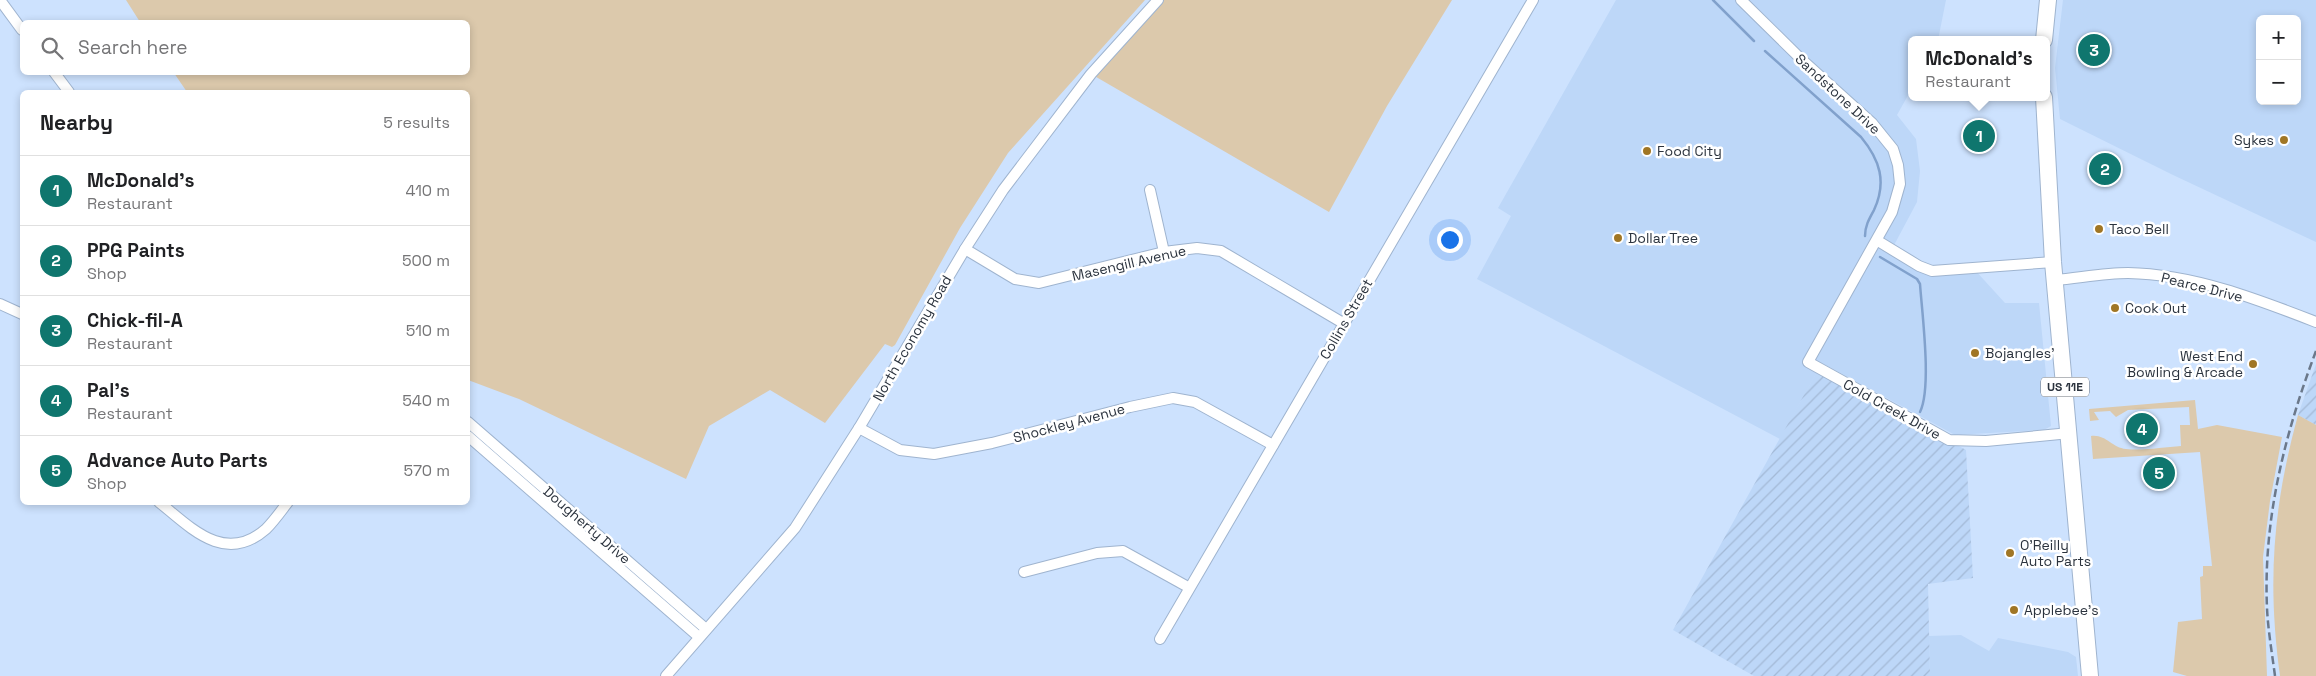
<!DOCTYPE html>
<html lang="en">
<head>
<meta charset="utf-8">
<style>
	body { margin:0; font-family:"Space Grotesk",sans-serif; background:#f6f6f6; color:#202124 }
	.controls { position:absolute; right:15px; top:15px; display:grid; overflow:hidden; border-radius:8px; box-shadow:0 2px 8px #0003 }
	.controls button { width:45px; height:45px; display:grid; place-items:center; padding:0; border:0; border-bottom:1px solid #e0e0e0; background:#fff; color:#202124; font:25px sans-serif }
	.you { position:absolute; left:1449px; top:239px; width:18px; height:18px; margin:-12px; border:4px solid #fff; border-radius:50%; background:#1a73e8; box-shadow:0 0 0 8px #1a73e833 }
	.badge { display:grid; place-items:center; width:32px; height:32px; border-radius:50%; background:#0f766e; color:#fff; font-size:16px; font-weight:700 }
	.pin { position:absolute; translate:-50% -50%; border:2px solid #fff; box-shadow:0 1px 5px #0006 }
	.popup { position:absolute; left:1908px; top:36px; width:142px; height:65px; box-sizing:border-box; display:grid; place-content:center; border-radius:8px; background:#fff; filter:drop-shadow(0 1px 4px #0005); font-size:16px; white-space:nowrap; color:#757577 }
	.popup b { font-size:19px; color:#202124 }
	.popup::after { content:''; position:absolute; left:50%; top:100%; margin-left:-10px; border:10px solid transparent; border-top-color:#fff }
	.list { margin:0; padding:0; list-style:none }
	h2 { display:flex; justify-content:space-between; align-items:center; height:65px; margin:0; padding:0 20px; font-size:21px }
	h2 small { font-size:16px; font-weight:400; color:#757577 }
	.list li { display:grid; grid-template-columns:32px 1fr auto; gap:15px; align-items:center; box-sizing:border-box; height:70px; padding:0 20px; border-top:1px solid #e0e0e0 }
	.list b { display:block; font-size:19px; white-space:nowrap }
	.list p { margin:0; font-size:16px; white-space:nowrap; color:#757577 }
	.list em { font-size:16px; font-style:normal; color:#757577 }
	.icon { flex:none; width:28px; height:28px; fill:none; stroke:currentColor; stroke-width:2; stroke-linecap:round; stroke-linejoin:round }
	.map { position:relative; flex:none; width:2316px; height:676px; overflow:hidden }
	.search { position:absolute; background:#fff; box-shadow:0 2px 8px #0003; left:20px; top:20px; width:450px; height:55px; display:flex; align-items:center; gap:12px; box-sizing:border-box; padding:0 18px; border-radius:8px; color:#757577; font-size:19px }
	.panel { position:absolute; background:#fff; box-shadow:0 2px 8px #0003; left:20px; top:90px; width:450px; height:415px; border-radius:8px }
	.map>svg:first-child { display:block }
	.built { fill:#bdd7f8; fill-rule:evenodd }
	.industrial { fill:url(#industrial-furrows) }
	.green { fill:#dcc9ac }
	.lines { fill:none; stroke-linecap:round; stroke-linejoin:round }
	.stream { stroke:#81a1cc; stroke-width:2.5 }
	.street-casing { stroke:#9fb4cf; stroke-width:12 }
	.primary-casing { stroke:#9fb4cf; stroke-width:18 }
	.street { stroke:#fff; stroke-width:10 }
	.primary { stroke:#fff; stroke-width:16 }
	.rail { stroke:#6b788a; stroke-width:2.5; stroke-dasharray:8 4; stroke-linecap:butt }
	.poi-dot { fill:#a07625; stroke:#fff; stroke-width:2 }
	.labels { text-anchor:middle; stroke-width:5; stroke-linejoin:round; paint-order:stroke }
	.shield { fill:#fff; stroke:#6b7078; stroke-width:1 }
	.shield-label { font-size:12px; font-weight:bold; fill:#2b333e }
	.street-label { font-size:14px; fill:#2b333e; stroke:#fff }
	.poi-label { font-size:14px; fill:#2b333e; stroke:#fff; text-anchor:start }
</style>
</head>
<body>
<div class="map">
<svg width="2316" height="676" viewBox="0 0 2316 676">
	<defs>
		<pattern id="industrial-furrows" width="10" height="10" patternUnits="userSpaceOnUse" patternTransform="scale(1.25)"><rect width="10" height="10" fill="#bdd7f8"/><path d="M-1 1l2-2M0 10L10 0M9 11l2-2" fill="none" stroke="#a3b9d6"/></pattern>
	</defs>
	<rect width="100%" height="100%" fill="#cde2fe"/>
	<g class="built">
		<polygon points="1616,0 1946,0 1938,40 1912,40 1911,90 1897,115 1916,139 1920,171 1917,202 1892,249 1919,266 1974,269 2005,303 2039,303 2051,426 2044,430 1955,435 1822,363 1780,439 1477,279 1511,216 1498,208"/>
		<path d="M 2063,0 L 2316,0 L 2316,242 L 2173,175 L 2060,119 L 2055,68 ZM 2260,19 L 2297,19 L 2297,101 L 2260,101 Z"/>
		<polygon points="1961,635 1989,651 1998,638 2068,652 2076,657 2078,676 1930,676 1929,636"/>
	</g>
	<g class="industrial">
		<polygon points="2316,364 2316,425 2298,415"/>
		<polygon points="1819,368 1966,450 1973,578 1928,584 1930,676 1754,676 1673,630"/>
	</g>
	<g class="green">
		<polygon points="126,0 1145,0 1008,153 960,228 895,345 892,347 885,344 825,423 770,390 709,426 686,479 519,399 468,380 468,92 187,92 174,73 468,72 468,22 140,22"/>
		<polygon points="1158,0 1452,0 1387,106 1329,212 1091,74"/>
		<path d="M 2195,400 L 2198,429 L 2217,425 L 2282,437 L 2270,501 L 2263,557 L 2267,676 L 2187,676 L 2173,672 L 2178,622 L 2202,619 L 2200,577 L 2203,576 L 2203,566 L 2212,566 L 2200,452 L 2093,459 L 2091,436 C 2106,434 2112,448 2126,449 C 2143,451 2164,447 2181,446 L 2180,425 L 2190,425 L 2189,407 L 2128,410 L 2116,417 L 2110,411 L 2094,412 L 2099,420 L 2090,421 L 2089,409 Z"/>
		<path d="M 2298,415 L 2316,425 L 2316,676 L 2280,676 C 2267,582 2273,506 2298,415 Z"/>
	</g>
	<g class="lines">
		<g class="stream">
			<polyline points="1713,0 1754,41"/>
			<path d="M 1765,51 L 1861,137 C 1880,160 1887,182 1874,210 C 1869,219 1865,226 1865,236"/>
			<path d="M 1880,257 L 1917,279 L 1920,284 C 1922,313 1932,388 1920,412"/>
		</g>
		<defs>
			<g id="street">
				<polyline points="0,0 22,30"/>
				<polyline points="1741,0 1801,59 1872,123 1893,149 1898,165 1900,184 1892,212 1808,362 1949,440 1986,441 2070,433"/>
				<polyline points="54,72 69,92"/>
				<polyline points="1150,190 1164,252"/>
				<polyline points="1878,241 1919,266 1932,271 2053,262"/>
				<polyline points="965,249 1015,279 1039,283 1164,252 1197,248 1221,251 1343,323"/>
				<path d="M 2055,280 C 2079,278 2104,273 2128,273 C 2192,274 2257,299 2316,322"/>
				<polyline points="0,304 22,314"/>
				<polyline points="468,422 706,629"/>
				<polyline points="859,428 900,450 934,454 992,443 1130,407 1173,398 1195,402 1273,445"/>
				<polyline points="468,436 699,637"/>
				<path d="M 159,502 C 191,528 225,565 266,529 C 274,521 281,511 288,502"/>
				<polyline points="1024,572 1097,553 1123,551 1188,587"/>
				<polyline points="1160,639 1533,0"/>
				<polyline points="666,676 795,528 859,428 965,249 1003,190 1091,74 1158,0"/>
			</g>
			<g id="primary">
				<polyline points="2044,40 2048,0"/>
				<polyline points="2044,97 2053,262 2090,676"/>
			</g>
		</defs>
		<use href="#street" class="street-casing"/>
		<use href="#primary" class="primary-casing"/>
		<use href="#street" class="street"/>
		<use href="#primary" class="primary"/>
		<path class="rail" d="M 2275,676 C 2272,653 2268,630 2267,608 C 2263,519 2285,433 2316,351"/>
	</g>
	<g class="poi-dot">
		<circle cx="2284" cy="140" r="5"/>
		<circle cx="1647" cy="151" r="5"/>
		<circle cx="2099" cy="229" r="5"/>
		<circle cx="1618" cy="238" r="5"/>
		<circle cx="2115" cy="308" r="5"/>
		<circle cx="1975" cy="353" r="5"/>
		<circle cx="2253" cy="364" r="5"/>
		<circle cx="2010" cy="553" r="5"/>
		<circle cx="2014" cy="610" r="5"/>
	</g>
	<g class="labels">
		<rect class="shield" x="2041" y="377.5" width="48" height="19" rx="4"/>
		<g class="shield-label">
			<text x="2065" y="391">US 11E</text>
		</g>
		<g class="street-label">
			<text transform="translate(1838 94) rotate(43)" y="5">Sandstone Drive</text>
			<text transform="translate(1129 263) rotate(-13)" y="5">Masengill Avenue</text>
			<text transform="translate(2202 287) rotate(14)" y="5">Pearce Drive</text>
			<text transform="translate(1346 319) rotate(-60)" y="5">Collins Street</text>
			<text transform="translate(912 338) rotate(-60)" y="5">North Economy Road</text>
			<text transform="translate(1892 409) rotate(29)" y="5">Cold Creek Drive</text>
			<text transform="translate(1069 423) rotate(-15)" y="5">Shockley Avenue</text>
			<text transform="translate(587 525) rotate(41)" y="5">Dougherty Drive</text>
		</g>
		<g class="poi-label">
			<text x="2274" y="145" text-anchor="end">Sykes</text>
			<text x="1657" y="156">Food City</text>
			<text x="2109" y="234">Taco Bell</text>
			<text x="1628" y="243">Dollar Tree</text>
			<text x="2125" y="313">Cook Out</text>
			<text x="1985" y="358">Bojangles'</text>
			<text x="2243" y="361" text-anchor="end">West End<tspan x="2243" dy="16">Bowling &amp; Arcade</tspan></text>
			<text x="2020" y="550">O'Reilly<tspan x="2020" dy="16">Auto Parts</tspan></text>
			<text x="2024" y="615">Applebee's</text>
		</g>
	</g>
</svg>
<div class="controls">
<button>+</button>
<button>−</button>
</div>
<div class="you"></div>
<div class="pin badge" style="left:1979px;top:136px">1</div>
<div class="popup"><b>McDonald's</b>Restaurant</div>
<div class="pin badge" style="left:2105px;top:169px">2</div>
<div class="pin badge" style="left:2094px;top:50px">3</div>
<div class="pin badge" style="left:2142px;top:429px">4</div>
<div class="pin badge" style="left:2159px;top:473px">5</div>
<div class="search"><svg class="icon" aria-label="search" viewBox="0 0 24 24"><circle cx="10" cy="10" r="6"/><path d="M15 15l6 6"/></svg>Search here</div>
<section class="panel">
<h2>Nearby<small>5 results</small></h2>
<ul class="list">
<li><span class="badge">1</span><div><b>McDonald's</b><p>Restaurant</p></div><em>410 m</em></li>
<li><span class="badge">2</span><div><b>PPG Paints</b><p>Shop</p></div><em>500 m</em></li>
<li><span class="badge">3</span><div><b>Chick-fil-A</b><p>Restaurant</p></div><em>510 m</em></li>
<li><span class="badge">4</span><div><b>Pal's</b><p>Restaurant</p></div><em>540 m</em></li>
<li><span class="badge">5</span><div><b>Advance Auto Parts</b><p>Shop</p></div><em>570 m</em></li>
</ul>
</section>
</div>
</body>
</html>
